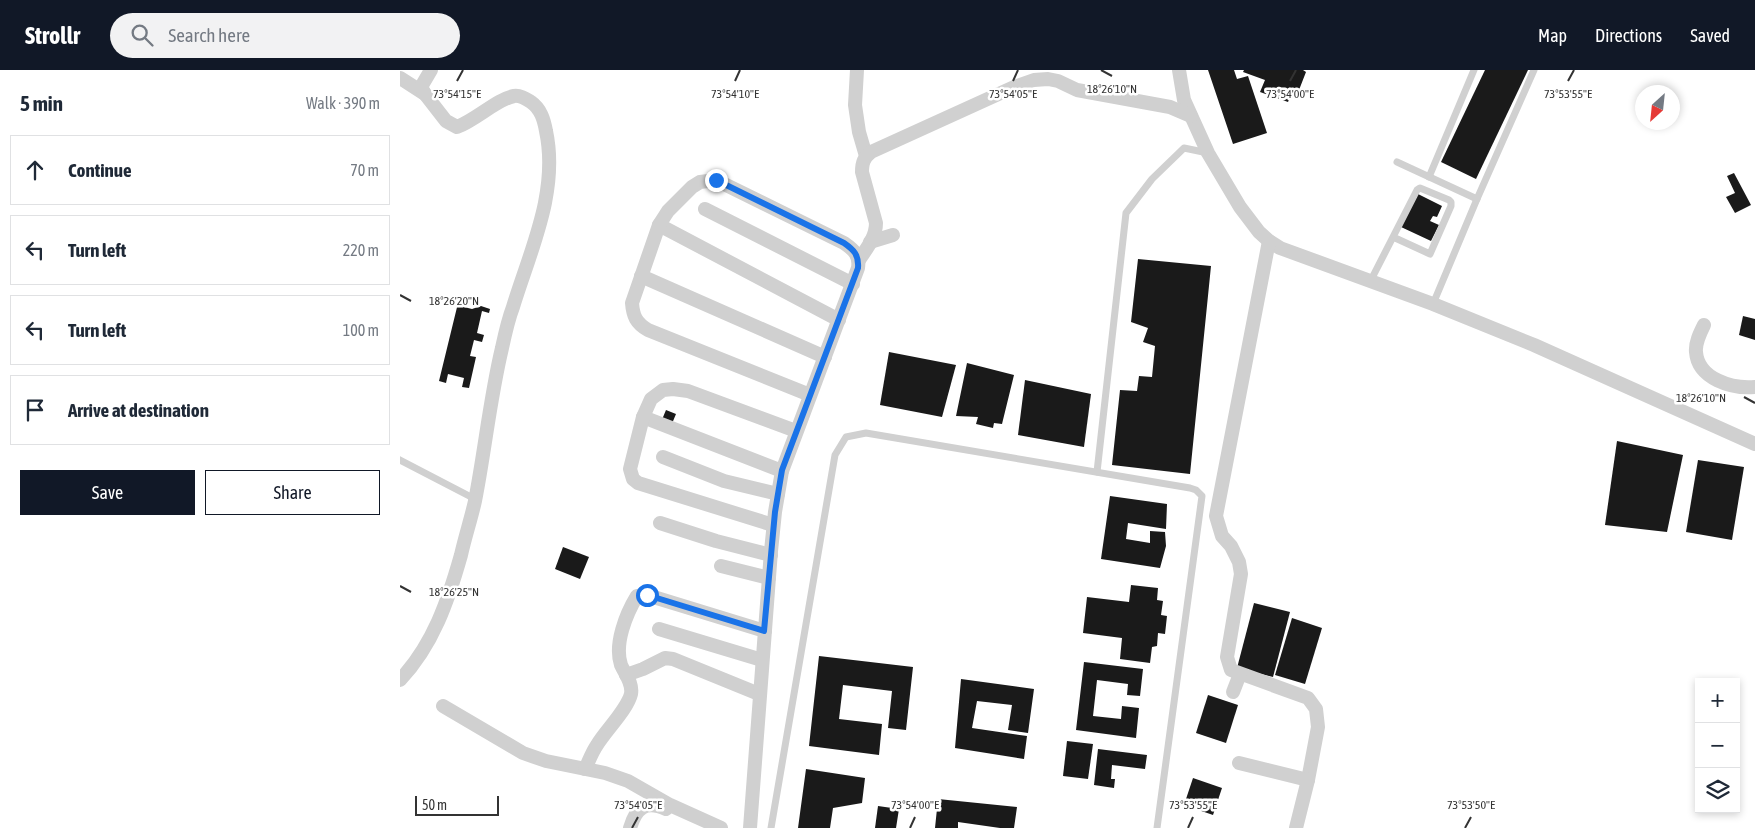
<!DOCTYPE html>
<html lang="en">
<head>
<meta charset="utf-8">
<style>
	body { margin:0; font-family:"Asap Condensed",sans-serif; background:#f2f2f3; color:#1f2937 }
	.controls { position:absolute; right:15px; bottom:15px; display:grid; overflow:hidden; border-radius:0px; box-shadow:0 2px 8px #0003 }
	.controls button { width:45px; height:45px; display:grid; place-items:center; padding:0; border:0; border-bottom:1px solid #e0e1e3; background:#fff; color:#1f2937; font:25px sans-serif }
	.compass { position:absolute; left:1235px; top:15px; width:45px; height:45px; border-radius:50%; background:#fff; box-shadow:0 2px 8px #0003; rotate:207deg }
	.scale { position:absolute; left:15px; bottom:12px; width:84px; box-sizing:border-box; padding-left:5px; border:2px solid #333; border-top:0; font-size:14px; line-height:18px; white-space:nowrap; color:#333; -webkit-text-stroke:4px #fff; paint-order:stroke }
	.stop { position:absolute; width:15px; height:15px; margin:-11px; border:4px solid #1a73e8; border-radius:50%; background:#fff }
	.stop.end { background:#1a73e8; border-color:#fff; box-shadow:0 1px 5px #0008 }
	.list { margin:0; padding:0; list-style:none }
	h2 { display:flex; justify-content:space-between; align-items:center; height:65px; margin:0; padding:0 20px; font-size:21px }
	h2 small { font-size:16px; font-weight:400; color:#747a83 }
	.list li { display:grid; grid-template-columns:32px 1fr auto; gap:15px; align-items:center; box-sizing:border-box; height:70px; margin:0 10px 10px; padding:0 10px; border:1px solid #e0e1e3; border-radius:0px }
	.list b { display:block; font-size:19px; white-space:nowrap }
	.list em { font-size:16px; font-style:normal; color:#747a83 }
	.actions { display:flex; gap:10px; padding:15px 20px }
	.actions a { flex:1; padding:11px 0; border:1px solid #111827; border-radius:0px; text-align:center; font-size:18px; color:#111827 }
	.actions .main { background:#111827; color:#fff }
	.icon { flex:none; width:28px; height:28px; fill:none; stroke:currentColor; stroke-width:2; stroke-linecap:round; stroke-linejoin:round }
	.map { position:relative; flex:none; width:1355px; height:758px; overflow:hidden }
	header { display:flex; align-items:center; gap:30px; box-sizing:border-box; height:70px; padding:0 25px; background:#111827; color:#fff }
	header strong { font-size:24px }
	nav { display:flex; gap:28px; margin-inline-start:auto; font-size:18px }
	.search { width:350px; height:45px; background:#f2f2f3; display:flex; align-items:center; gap:12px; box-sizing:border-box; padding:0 18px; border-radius:28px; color:#747a83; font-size:19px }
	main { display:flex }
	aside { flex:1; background:#fff }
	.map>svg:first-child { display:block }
	.building { fill:#1a1a1a }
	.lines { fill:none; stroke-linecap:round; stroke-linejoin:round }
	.service { stroke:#d0d0d0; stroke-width:7 }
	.minor { stroke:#d0d0d0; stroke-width:14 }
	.route { stroke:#1a73e8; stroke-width:6 }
	.ticks { fill:none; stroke:#333; stroke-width:2 }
	.ticks-label { font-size:12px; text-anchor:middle; fill:#333; stroke:#fff; stroke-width:5; stroke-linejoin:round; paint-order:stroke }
</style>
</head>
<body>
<header>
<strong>Strollr</strong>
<div class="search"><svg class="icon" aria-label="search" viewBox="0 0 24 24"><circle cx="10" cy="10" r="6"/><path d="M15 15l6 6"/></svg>Search here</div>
<nav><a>Map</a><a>Directions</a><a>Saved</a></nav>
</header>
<main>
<aside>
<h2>5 min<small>Walk · 390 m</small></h2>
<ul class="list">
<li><svg class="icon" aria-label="ahead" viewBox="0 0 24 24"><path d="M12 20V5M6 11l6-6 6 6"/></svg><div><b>Continue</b></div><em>70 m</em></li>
<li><svg class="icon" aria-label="left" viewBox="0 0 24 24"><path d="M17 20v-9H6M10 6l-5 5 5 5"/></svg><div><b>Turn left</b></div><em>220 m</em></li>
<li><svg class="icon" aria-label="left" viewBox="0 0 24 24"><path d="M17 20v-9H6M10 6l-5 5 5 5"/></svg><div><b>Turn left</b></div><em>100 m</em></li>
<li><svg class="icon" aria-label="arrive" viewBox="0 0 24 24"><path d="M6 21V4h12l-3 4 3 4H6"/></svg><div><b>Arrive at destination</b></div></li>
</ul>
<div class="actions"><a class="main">Save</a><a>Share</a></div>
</aside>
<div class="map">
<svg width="1355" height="758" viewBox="0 0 1355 758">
	<rect width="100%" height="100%" fill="#fff"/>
	<g class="building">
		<polygon points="808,0 834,0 837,9 848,6 867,63 833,74"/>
		<polygon points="844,0 903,0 906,2 899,20 893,20 888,32 860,22 865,10 843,2"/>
		<polygon points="1085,0 1128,0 1076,109 1041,92"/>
		<polygon points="1334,103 1351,135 1335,143 1326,127 1335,123 1327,106"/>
		<polygon points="1016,123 1042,136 1037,147 1033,146 1030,151 1039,155 1031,171 1001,157"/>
		<polygon points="738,189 811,196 790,404 712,395 720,320 737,321 739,306 752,307 755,276 743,272 748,258 731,252"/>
		<polygon points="59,229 65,230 64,237 72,239 81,236 90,239 89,243 82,241 77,263 84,265 82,272 74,270 70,286 76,287 69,318 62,317 64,308 48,304 46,313 39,311"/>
		<polygon points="1343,246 1355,249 1355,270 1339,265"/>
		<polygon points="489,282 556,295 542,347 480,335"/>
		<polygon points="567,293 614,305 602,354 594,353 593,358 576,354 578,347 556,346"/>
		<polygon points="625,310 691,324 684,377 618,365"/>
		<polygon points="266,340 276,344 271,356 261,352"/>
		<polygon points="1217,371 1283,385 1267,462 1205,455"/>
		<polygon points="1298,390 1344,397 1332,470 1286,462"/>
		<polygon points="710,426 767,434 766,459 728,453 726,469 750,473 750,461 765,462 766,476 760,498 701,489"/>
		<polygon points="163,477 189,487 180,509 155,499"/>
		<polygon points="731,515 758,518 757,530 763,531 761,545 767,546 765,564 758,563 757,576 752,577 750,593 720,589 722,568 683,563 687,527 729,532"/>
		<polygon points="854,533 890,542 873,607 837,598"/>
		<polygon points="892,548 922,558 905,614 875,605"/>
		<polygon points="419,586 513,597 506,660 488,658 492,621 443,615 439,649 482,654 479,685 409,676"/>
		<polygon points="684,592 743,599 740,626 727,625 728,614 697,610 693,646 721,649 722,636 739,638 736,668 676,660"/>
		<polygon points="561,609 634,619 628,663 608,660 612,635 577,631 572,658 627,666 624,689 555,678"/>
		<polygon points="808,625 838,635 826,673 796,663"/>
		<polygon points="667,671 693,674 688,709 663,706"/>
		<polygon points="698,679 747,685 745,699 712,695 711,709 715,709 714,718 694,715"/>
		<polygon points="406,699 465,708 462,733 433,738 430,758 398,758"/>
		<polygon points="793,708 822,718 813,745 784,735"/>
		<polygon points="538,729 617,737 614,758 600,758 558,752 558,758 535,758"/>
		<polygon points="478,736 499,739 496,758 475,758"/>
	</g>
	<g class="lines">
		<g class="service">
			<polyline points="997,92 1077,129"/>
			<polyline points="1029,107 1074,0"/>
			<polyline points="971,210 1017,120 1020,118 1049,130 1051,132 1051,136 1030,184 993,167"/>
			<polyline points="1033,234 1077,129 1134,0"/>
			<polyline points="0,390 75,429"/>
			<polyline points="697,402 726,143 752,109 784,78 808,83"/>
			<polyline points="371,758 435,385 446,367 466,363 790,418 796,420 802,426 757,758"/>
		</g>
		<g class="minor">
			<polyline points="457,0 455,35 459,62 466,86"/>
			<polyline points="779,0 784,30 808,83 840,137 859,162 869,171 880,178 1033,234 1134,275 1355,374"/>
			<path d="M 0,8 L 25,24 L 46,51 L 57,57 C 76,50 97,29 114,26 C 120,25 126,29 131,32 C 141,39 144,50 146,61 C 159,122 130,181 113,237 C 108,250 105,264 102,278 C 90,328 85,380 75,431 C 71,449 65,467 61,485 C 48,531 33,575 0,610"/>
			<polyline points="25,24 21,17 31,0"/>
			<polyline points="305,139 453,214"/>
			<polyline points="259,155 439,250"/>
			<polyline points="869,171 816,446 822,466 831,476 839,492 841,504 827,587 831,600 908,628 916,639 918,657 908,710 896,758"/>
			<polyline points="470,172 493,165"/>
			<path d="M 459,190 C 467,178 476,167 476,153 L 462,102 C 462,92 464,88 471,82 L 614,17 L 634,10 L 648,9 L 658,11 L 677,20 L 770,37 L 791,46"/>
			<polyline points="241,206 425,287"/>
			<path d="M 1304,255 C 1300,263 1295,273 1296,282 C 1298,309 1332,319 1355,317"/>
			<path d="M 243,347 L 382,401 L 458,198 C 460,185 454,180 444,173 L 316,110 L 300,112 L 292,117 L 268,141 L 259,155 L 232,233 C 233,246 236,253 248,260 L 410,325"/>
			<polyline points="263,387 324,411 378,424"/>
			<polyline points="260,453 316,471 371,485"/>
			<polyline points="373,455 238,413 233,409 230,399 243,347 251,329 263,320 273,319 288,321 396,361"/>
			<polyline points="321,496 369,508"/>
			<polyline points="259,559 362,590"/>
			<polyline points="226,605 243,599 265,588 273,589 359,624"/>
			<polyline points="833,622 840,604"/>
			<polyline points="43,636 123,683 146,691 205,703 228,711 270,735 321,758"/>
			<polyline points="839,693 908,710"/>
			<path d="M 185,699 C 189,691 192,682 197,675 C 206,660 227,640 231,624 C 233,613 225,604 221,595 C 214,574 226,544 237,526 L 247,525 L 365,561"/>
			<path d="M 230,758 C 236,738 245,730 266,739"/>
			<polyline points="350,758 371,481 375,442 382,401"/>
		</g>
	</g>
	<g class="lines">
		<path class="route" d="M 247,525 L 364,561 L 375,442 L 382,400 L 458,198 C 459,185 454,180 444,173 L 316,110"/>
	</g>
	<path class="ticks" d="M 701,0 L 712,6M 57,11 L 63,0M 335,11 L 340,0M 613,11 L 618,0M 890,11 L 896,0M 1168,11 L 1174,0M 0,225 L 11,231M 1344,327 L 1355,333M 0,516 L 11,522M 232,758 L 238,747M 510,758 L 515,747M 788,758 L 793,747M 1065,758 L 1071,747"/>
	<g class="ticks-label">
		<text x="712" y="23">18°26'10"N</text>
		<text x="57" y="28">73°54'15"E</text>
		<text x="335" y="28">73°54'10"E</text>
		<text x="613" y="28">73°54'05"E</text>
		<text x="890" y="28">73°54'00"E</text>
		<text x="1168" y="28">73°53'55"E</text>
		<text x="54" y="235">18°26'20"N</text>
		<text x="1301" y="332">18°26'10"N</text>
		<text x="54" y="526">18°26'25"N</text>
		<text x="238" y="739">73°54'05"E</text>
		<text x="515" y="739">73°54'00"E</text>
		<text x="793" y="739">73°53'55"E</text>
		<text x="1071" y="739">73°53'50"E</text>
	</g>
</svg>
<div class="controls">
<button>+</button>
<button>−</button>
<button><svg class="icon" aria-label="layers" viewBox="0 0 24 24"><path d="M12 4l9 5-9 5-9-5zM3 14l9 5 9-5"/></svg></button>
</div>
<svg class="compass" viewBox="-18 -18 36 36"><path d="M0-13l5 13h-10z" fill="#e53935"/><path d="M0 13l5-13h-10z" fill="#747a83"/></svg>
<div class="scale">50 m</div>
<div class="stop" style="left:247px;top:525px"></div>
<div class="stop end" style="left:316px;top:110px"></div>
</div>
</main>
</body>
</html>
